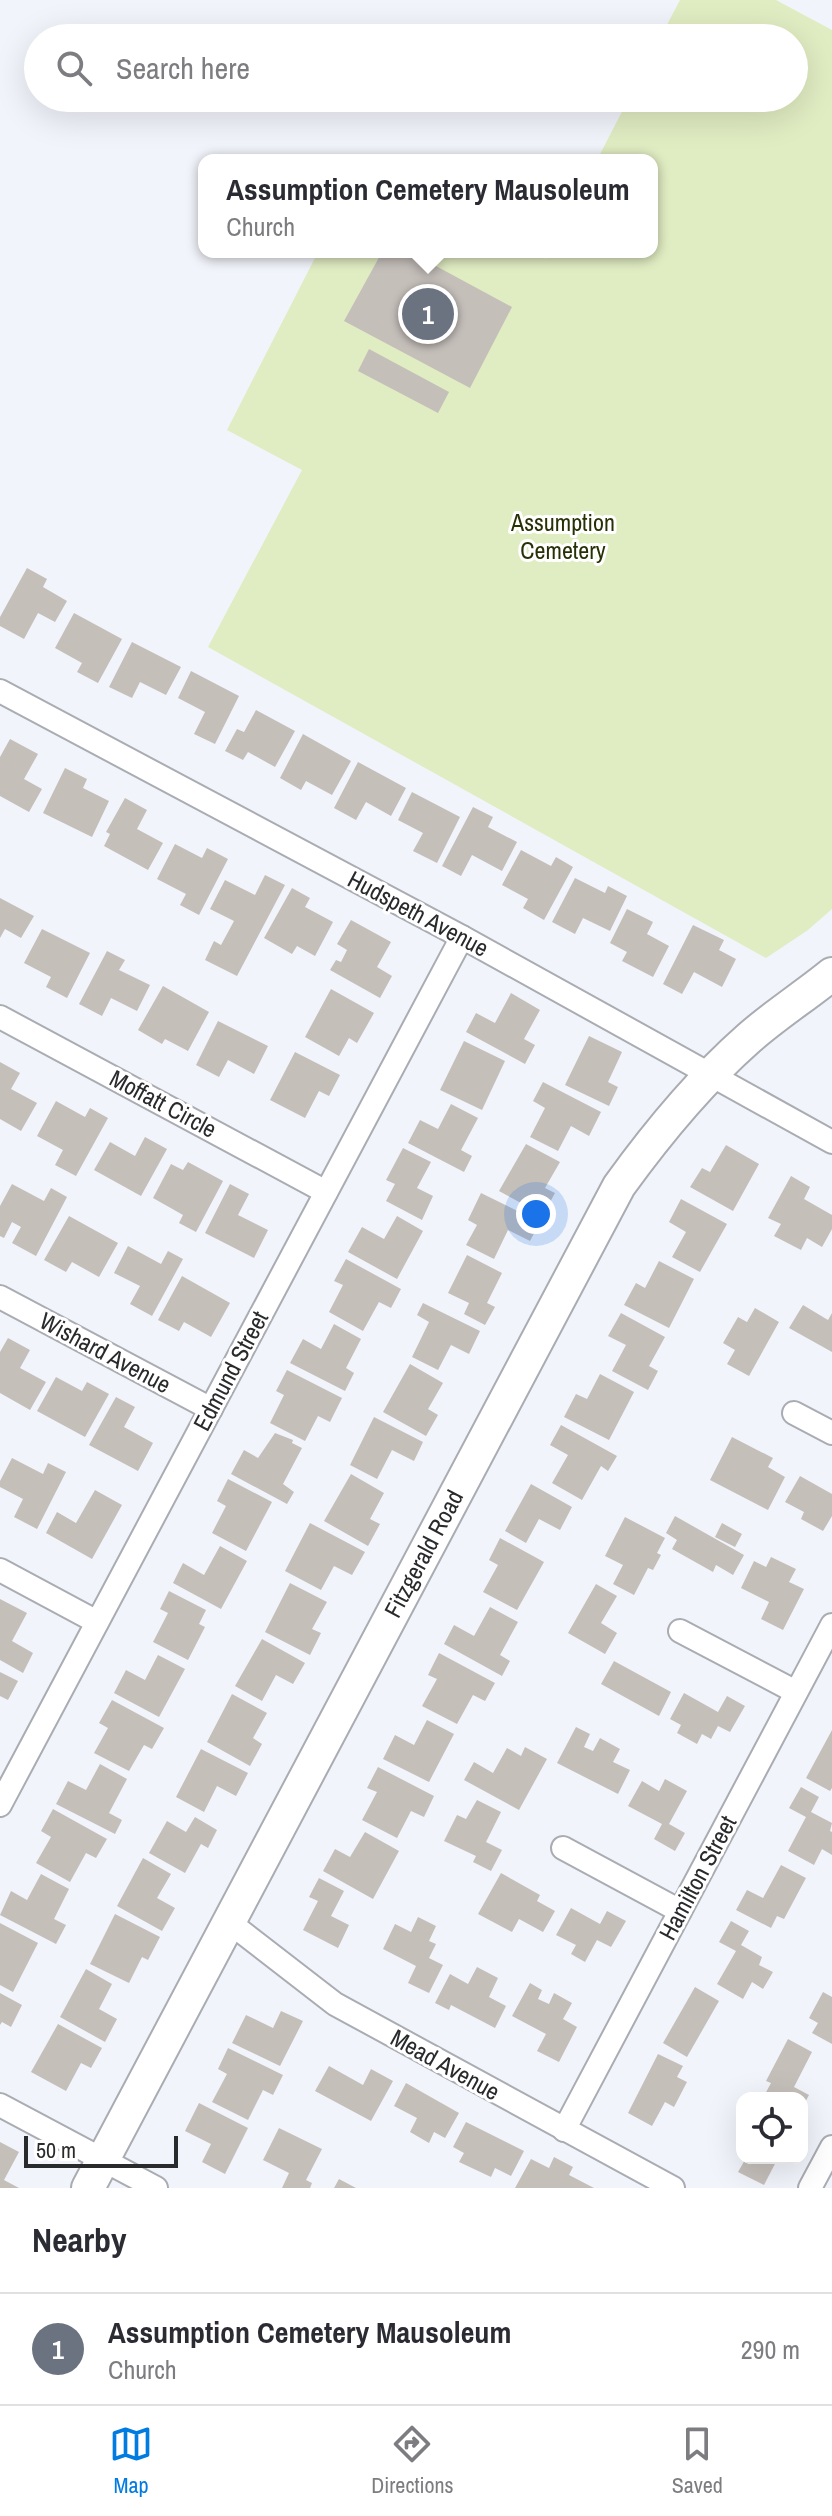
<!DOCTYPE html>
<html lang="en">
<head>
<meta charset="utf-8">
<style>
	body { margin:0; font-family:"Archivo Narrow",sans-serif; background:#f2f2f3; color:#2b2b33 }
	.controls { position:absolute; right:24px; bottom:24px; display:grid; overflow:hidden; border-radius:16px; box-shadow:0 8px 32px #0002 }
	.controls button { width:72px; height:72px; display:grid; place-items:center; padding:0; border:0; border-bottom:2px solid #e1e1e2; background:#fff; color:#2b2b33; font:40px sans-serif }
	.scale { position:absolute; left:24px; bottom:20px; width:154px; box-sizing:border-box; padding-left:8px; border:4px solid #292a2c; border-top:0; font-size:22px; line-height:28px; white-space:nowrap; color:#292a2c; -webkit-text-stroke:6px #fff; paint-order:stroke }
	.you { position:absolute; left:536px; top:1214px; width:28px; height:28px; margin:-20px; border:6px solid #fff; border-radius:50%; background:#1a73e8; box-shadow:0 0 0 12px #1a73e833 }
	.badge { display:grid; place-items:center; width:52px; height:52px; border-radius:50%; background:#007be1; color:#fff; font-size:26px; font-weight:700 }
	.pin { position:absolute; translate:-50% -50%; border:4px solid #fff; box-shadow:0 2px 8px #0006 }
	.popup { position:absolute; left:198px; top:154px; width:460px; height:104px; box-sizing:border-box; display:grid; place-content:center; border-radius:16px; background:#fff; filter:drop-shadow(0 2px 6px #0005); font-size:26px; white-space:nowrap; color:#7c7c81 }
	.popup b { font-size:30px; color:#2b2b33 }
	.popup::after { content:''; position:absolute; left:50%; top:100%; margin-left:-16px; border:16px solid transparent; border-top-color:#fff }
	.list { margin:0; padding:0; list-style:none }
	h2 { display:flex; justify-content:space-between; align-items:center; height:104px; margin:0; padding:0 32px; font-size:34px }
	h2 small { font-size:26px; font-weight:400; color:#7c7c81 }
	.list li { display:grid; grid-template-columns:52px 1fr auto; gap:24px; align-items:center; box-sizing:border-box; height:112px; padding:0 32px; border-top:2px solid #e1e1e2 }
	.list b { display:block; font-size:30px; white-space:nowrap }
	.list p { margin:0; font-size:26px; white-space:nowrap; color:#7c7c81 }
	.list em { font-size:26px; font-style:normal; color:#7c7c81 }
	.icon { flex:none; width:44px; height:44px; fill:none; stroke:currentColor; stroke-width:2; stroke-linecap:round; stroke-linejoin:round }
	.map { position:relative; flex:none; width:832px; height:2188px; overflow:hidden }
	.search { position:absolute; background:#fff; box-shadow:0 8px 32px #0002; left:24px; right:24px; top:24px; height:88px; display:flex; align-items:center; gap:20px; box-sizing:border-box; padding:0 28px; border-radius:44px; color:#7c7c81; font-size:30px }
	.sheet { height:216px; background:#fff }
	nav { display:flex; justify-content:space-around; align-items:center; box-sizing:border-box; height:112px; border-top:2px solid #e1e1e2; background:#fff; font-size:22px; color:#7c7c81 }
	nav a { display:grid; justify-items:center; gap:4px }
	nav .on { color:#007be1 }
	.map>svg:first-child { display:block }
	.green { fill:#e0ecc2 }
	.building { fill:#c5bfba }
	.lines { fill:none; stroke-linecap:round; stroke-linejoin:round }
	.street-casing { stroke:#aaacb3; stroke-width:26 }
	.secondary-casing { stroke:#aaacb3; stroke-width:36 }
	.street { stroke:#fff; stroke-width:22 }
	.secondary { stroke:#fff; stroke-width:32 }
	.labels { text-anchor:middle; stroke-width:6; stroke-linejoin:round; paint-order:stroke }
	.park-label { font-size:24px; fill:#283105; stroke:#fff }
	.street-label { font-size:24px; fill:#292a2c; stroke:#fff }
</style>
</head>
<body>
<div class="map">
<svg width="832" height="2188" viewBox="0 0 832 2188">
	<rect width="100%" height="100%" fill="#f2f4fb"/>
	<polygon class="green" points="680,0 776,0 832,30 832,909 808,930 766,958 208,647 302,470 227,430 318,252 534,252 546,259 550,252 652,252 652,160 597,160 629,98 794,98 794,38 660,38"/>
	<g class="building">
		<polygon points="382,252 410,252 512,307 470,388 344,321"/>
		<polygon points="369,349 449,392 438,413 358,371"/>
		<polygon points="27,568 47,579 43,587 67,601 55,622 38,613 24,639 0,626 0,617"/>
		<polygon points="74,613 122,639 98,683 77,672 82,663 55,648"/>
		<polygon points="132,642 181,667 166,695 140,682 132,698 109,687"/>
		<polygon points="191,671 239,696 215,744 194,734 205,712 178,698"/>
		<polygon points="256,710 295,731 275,767 248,752 243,760 225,751 237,729 244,732"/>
		<polygon points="303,734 351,761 332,795 306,781 301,790 280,778"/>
		<polygon points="10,739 38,754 24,779 42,789 29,812 0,796 0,757"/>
		<polygon points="358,762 406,788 391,816 366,802 356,820 334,808"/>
		<polygon points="65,768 87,779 83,788 109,801 92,837 43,813"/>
		<polygon points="412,792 460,817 437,863 413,851 423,833 398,820"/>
		<polygon points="125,798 147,810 137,829 163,843 148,870 104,846 110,834 106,832"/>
		<polygon points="473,807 493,817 488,827 517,842 502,871 472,855 461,876 442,866"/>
		<polygon points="175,844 202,858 207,848 228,859 199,915 180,905 186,894 157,879"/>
		<polygon points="521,850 551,866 556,857 573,867 544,920 523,908 528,899 502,885"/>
		<polygon points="265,875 285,885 237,976 205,960 214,941 221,945 234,921 210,909 225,880 255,895"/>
		<polygon points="575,878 605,893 608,886 627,896 610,931 583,918 575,934 552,922"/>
		<polygon points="292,888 310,898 305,907 333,922 315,956 297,946 292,954 264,938"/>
		<polygon points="0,898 34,916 21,938 5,929 0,938"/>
		<polygon points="627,909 653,922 647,934 669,946 653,977 622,961 627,952 610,943"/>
		<polygon points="351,920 391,942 377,967 392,976 380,998 330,970 336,960 341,962 347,950 337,944"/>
		<polygon points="693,925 724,940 719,950 736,959 722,987 694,972 682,994 663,984"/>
		<polygon points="42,929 90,953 67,998 46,987 51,977 24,963"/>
		<polygon points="107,951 125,960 119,970 150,985 137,1011 111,998 102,1016 79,1004"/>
		<polygon points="163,986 209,1012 188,1051 165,1039 162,1044 138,1030"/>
		<polygon points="331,989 374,1013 357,1043 349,1038 339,1056 305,1037"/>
		<polygon points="511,993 540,1010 524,1039 535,1045 525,1064 466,1032 476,1013 495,1023"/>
		<polygon points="218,1021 268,1046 254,1074 228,1060 219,1077 196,1065"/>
		<polygon points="589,1036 622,1052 608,1082 618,1087 609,1106 565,1085"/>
		<polygon points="464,1041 505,1061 482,1110 440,1090"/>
		<polygon points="295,1052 340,1075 329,1096 319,1091 305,1118 270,1100"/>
		<polygon points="0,1062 20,1073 11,1089 37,1103 21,1131 0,1119"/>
		<polygon points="543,1082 601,1112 589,1136 571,1126 558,1151 530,1137 545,1108 533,1101"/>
		<polygon points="56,1101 85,1117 90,1108 108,1118 76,1176 55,1165 63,1150 37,1136"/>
		<polygon points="451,1104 478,1118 461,1150 472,1156 464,1172 408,1143 420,1120 438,1129"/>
		<polygon points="145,1137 167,1149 141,1196 94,1170 110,1142 135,1156"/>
		<polygon points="526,1144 560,1162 545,1188 555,1193 543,1215 499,1191"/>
		<polygon points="726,1145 759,1164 733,1211 690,1187 702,1168 710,1172"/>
		<polygon points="403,1148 431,1162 417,1188 433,1196 422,1220 386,1201 395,1184 386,1180"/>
		<polygon points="188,1162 223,1181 196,1232 179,1223 183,1215 153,1198 171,1164 183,1170"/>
		<polygon points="791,1176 810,1187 804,1199 832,1215 832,1229 822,1247 807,1238 801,1250 774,1236 781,1224 768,1218"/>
		<polygon points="12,1184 44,1201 51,1188 67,1197 36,1256 12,1243 21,1227 12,1222 4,1238 0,1236 0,1206"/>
		<polygon points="230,1184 249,1194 238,1215 268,1230 254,1258 205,1233"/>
		<polygon points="481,1193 540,1222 530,1241 508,1230 494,1259 466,1245 477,1225 468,1220"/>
		<polygon points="681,1199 727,1224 700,1272 672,1257 686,1232 669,1222"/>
		<polygon points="69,1216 118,1243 99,1277 72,1262 66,1272 44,1260"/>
		<polygon points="397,1216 423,1231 397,1279 348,1252 362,1227 384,1239"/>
		<polygon points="128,1246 161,1264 168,1251 183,1259 152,1316 130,1304 140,1286 114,1273"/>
		<polygon points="467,1255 502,1273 487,1303 495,1307 485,1325 464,1314 469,1303 448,1293"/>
		<polygon points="346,1259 401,1289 391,1308 379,1302 363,1331 329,1312 343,1285 334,1281"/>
		<polygon points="659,1261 694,1279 669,1328 624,1305 636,1283 645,1288"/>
		<polygon points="182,1276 230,1303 211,1337 184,1322 179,1331 158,1320"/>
		<polygon points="423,1303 480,1331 469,1354 451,1345 438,1370 412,1357 429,1322 417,1315"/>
		<polygon points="803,1305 828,1320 832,1313 832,1352 789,1328"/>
		<polygon points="755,1308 779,1322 749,1376 727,1364 735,1350 723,1343 738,1317 747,1322"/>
		<polygon points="621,1313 665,1337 649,1366 658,1371 648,1390 612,1371 626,1345 608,1336"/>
		<polygon points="334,1324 361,1339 346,1368 354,1373 345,1391 290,1363 303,1339 321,1349"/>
		<polygon points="8,1338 30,1350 20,1368 46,1382 30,1410 0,1393 0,1352"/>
		<polygon points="410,1364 443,1383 428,1409 438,1415 426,1436 383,1412"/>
		<polygon points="287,1370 342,1398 330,1422 318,1416 305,1441 270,1423 284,1395 276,1391"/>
		<polygon points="600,1374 634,1392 609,1440 564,1417 576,1394 587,1399"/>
		<polygon points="56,1377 82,1391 87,1382 109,1394 85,1437 37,1411"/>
		<polygon points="116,1397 135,1407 124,1427 153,1443 138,1471 89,1445"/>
		<polygon points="374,1417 423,1442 414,1461 392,1450 377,1479 350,1465"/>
		<polygon points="561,1425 617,1456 608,1471 601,1466 582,1500 552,1483 568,1455 550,1445"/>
		<polygon points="275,1433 293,1440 292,1443 302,1448 283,1484 294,1492 287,1504 231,1474 244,1450 258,1458"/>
		<polygon points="732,1437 773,1458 768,1467 785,1477 768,1510 710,1480"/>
		<polygon points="12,1458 43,1474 48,1463 66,1472 37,1529 14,1517 23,1499 0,1487 0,1481"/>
		<polygon points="351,1474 384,1493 370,1519 380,1524 368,1546 324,1521"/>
		<polygon points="800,1476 832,1494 832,1516 823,1531 801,1519 804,1512 785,1502"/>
		<polygon points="228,1479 272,1502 246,1551 212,1533 226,1506 217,1501"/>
		<polygon points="531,1484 572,1507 560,1530 539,1519 526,1543 505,1531"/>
		<polygon points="95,1490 122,1505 92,1559 46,1533 57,1512 76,1523"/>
		<polygon points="675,1516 744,1555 733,1575 716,1565 713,1572 672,1549 677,1540 666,1533"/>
		<polygon points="625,1517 665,1538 657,1553 661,1555 653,1570 648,1568 634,1595 613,1584 623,1565 605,1556"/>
		<polygon points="310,1523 365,1552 352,1575 334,1566 321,1590 285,1571"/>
		<polygon points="722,1523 742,1534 735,1547 715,1537"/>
		<polygon points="500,1538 544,1562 517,1610 483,1592 498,1565 489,1560"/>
		<polygon points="220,1546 247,1561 221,1609 173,1583 183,1563 204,1575"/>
		<polygon points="771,1557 796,1569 789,1582 804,1589 783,1630 761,1619 769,1602 741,1588 754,1561 766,1567"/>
		<polygon points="290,1583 327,1602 312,1629 321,1633 310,1655 265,1632"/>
		<polygon points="596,1584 617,1596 601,1623 617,1633 605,1654 568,1633"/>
		<polygon points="169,1591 206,1610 199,1624 205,1627 188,1660 153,1642 168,1613 160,1609"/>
		<polygon points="0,1599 27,1613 12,1641 33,1653 23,1673 0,1660"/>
		<polygon points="490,1607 518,1622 500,1655 510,1661 502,1676 444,1644 454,1625 474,1636"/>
		<polygon points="262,1639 305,1663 293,1684 276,1675 262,1701 235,1686"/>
		<polygon points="439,1653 495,1683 485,1701 473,1695 457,1724 422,1706 437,1679 428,1675"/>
		<polygon points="158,1655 185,1669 159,1717 114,1693 126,1670 145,1680"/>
		<polygon points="614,1661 671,1692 659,1716 601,1684"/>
		<polygon points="0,1672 18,1681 8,1700 0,1696"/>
		<polygon points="684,1693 718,1712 727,1696 745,1706 730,1732 718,1726 711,1739 702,1734 697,1744 677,1733 681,1725 670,1719"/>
		<polygon points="232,1694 267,1713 253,1738 262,1744 250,1766 207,1742"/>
		<polygon points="112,1700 164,1728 152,1749 144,1745 129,1771 94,1753 108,1728 99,1723"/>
		<polygon points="427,1720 454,1734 429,1782 383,1759 395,1735 414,1745"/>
		<polygon points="576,1727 590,1734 584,1747 593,1751 600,1738 620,1749 613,1762 630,1770 618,1794 557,1763"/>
		<polygon points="832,1730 832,1788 830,1791 806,1778"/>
		<polygon points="525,1747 547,1759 519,1810 464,1780 474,1762 493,1773 507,1748 521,1756"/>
		<polygon points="201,1749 248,1773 236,1796 217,1786 204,1812 176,1797"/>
		<polygon points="100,1764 127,1779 109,1813 122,1820 115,1834 56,1804 68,1781 86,1790"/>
		<polygon points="378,1767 434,1796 424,1817 411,1811 397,1838 362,1820 377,1792 367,1788"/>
		<polygon points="665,1779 687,1791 669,1824 685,1833 675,1851 654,1839 662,1824 628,1806 642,1781 659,1791"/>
		<polygon points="801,1787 819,1797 811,1812 832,1823 830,1831 832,1832 832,1855 822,1849 814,1865 788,1851 806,1817 789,1808"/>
		<polygon points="477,1800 501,1812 486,1842 502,1850 491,1871 473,1862 476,1856 444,1841 457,1815 466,1819"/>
		<polygon points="53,1809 107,1839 96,1858 86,1853 70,1882 36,1863 51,1837 41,1831"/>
		<polygon points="195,1817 217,1830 208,1848 201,1844 185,1873 149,1853 167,1821 186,1832"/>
		<polygon points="365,1832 399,1851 373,1899 323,1871 335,1849 350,1857"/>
		<polygon points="143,1858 171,1874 157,1898 175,1908 162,1931 117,1906"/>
		<polygon points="781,1865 806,1878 784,1919 777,1916 771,1928 736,1910 747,1890 763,1898"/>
		<polygon points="501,1873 540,1895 537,1901 555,1911 543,1932 519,1919 512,1932 478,1914"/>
		<polygon points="41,1874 69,1889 54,1919 66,1925 56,1944 0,1915 11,1891 27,1900"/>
		<polygon points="319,1878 344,1891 331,1916 349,1925 338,1948 303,1930 318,1901 309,1897"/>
		<polygon points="571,1908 600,1924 607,1911 626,1921 611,1947 597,1940 585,1962 571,1954 576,1945 556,1935"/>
		<polygon points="115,1914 160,1937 148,1960 142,1957 129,1983 90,1964"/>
		<polygon points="418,1917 436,1926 429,1941 436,1944 429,1958 443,1965 429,1993 408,1983 416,1966 383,1949 395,1924 411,1932"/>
		<polygon points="731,1921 749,1931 741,1945 762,1957 759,1965 773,1972 763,1989 752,1982 743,1999 717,1984 736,1951 719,1942"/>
		<polygon points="0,1923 38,1943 13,1992 0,1985"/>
		<polygon points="477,1967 498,1978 489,1997 506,2006 495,2028 451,2005 449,2010 435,2003 450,1974 468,1984"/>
		<polygon points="86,1969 112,1984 99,2009 117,2019 105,2042 60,2017"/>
		<polygon points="530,1983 542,1990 538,1999 549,2004 554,1993 572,2003 563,2019 577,2027 559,2062 537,2051 546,2034 512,2016"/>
		<polygon points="695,1987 719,2001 687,2057 663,2043"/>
		<polygon points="823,1992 832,1997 832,2044 812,2033 818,2023 809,2018"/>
		<polygon points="0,1993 22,2005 11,2027 2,2022 0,2025"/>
		<polygon points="281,2011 303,2021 280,2066 232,2043 246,2015 273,2028"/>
		<polygon points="58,2024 102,2048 91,2068 81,2063 66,2091 31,2072"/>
		<polygon points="788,2039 812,2052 794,2087 809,2095 802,2108 802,2098 764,2096 771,2083 766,2081"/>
		<polygon points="228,2048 283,2075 273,2095 263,2090 248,2120 212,2102 227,2074 218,2069"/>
		<polygon points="658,2054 683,2066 677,2077 687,2082 674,2107 665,2102 652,2126 628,2113"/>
		<polygon points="329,2066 363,2085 371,2069 393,2081 371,2121 315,2091"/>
		<polygon points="406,2083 459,2113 445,2138 434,2132 429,2143 410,2132 417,2118 394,2106"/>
		<polygon points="199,2103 248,2128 225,2174 202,2162 211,2144 185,2131"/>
		<polygon points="466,2122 524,2151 511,2176 495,2168 491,2177 459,2162 464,2153 453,2147"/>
		<polygon points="279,2128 322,2149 306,2180 312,2183 310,2188 282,2188 289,2173 263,2160"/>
		<polygon points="0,2142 19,2152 4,2180 19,2188 0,2188"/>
		<polygon points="554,2157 573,2167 569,2175 594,2188 515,2188 531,2159 549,2168"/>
		<polygon points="746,2158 778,2158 764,2185 738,2172"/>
		<polygon points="339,2179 356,2188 334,2188"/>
	</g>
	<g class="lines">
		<defs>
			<g id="street">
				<polyline points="0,691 462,937 832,1142"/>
				<polyline points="0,1017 326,1192"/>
				<polyline points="0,1297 211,1409"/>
				<polyline points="794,1413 832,1433"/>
				<polyline points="0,1570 97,1622"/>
				<polyline points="680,1631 796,1692"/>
				<polyline points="0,1805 462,937"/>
				<polyline points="563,1848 680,1911"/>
				<polyline points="229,1922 335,2004 673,2188"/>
				<polyline points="0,2105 156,2188"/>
				<polyline points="564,2130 832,1625"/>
				<polyline points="810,2188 832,2147"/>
			</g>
			<path id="secondary" d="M 88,2188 L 619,1186 C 658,1132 699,1082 749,1038 C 775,1015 805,996 832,974"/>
		</defs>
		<use href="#street" class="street-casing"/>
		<use href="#secondary" class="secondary-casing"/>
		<use href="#street" class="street"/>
		<use href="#secondary" class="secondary"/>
	</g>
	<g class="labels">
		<g class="park-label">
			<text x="563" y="531">Assumption<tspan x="563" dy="28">Cemetery</tspan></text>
		</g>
		<g class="street-label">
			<text transform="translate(418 914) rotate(28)" y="8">Hudspeth Avenue</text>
			<text transform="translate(163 1104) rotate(28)" y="8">Moffatt Circle</text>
			<text transform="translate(105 1353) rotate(28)" y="8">Wishard Avenue</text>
			<text transform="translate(231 1371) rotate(-62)" y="8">Edmund Street</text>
			<text transform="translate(424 1554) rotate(-62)" y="8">Fitzgerald Road</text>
			<text transform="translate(698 1878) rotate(-62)" y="8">Hamilton Street</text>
			<text transform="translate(445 2065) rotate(29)" y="8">Mead Avenue</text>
		</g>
	</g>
</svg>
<div class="controls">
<button><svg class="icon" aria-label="locate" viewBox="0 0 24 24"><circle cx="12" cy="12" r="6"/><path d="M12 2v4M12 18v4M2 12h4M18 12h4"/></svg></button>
</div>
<div class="scale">50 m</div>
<div class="you"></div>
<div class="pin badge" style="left:428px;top:314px;background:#6b7280">1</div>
<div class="popup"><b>Assumption Cemetery Mausoleum</b>Church</div>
<div class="search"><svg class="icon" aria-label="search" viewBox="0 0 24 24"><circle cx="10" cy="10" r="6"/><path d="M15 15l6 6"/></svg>Search here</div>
</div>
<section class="sheet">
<h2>Nearby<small></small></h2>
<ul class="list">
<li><span class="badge" style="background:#6b7280">1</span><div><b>Assumption Cemetery Mausoleum</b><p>Church</p></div><em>290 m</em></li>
</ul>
</section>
<nav>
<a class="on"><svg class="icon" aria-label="map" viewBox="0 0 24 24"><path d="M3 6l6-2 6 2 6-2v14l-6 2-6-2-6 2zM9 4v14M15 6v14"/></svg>Map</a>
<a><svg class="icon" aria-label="directions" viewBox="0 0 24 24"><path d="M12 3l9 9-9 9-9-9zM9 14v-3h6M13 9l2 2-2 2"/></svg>Directions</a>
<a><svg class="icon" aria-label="saved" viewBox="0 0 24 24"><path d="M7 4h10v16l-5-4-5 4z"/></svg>Saved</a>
</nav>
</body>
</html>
